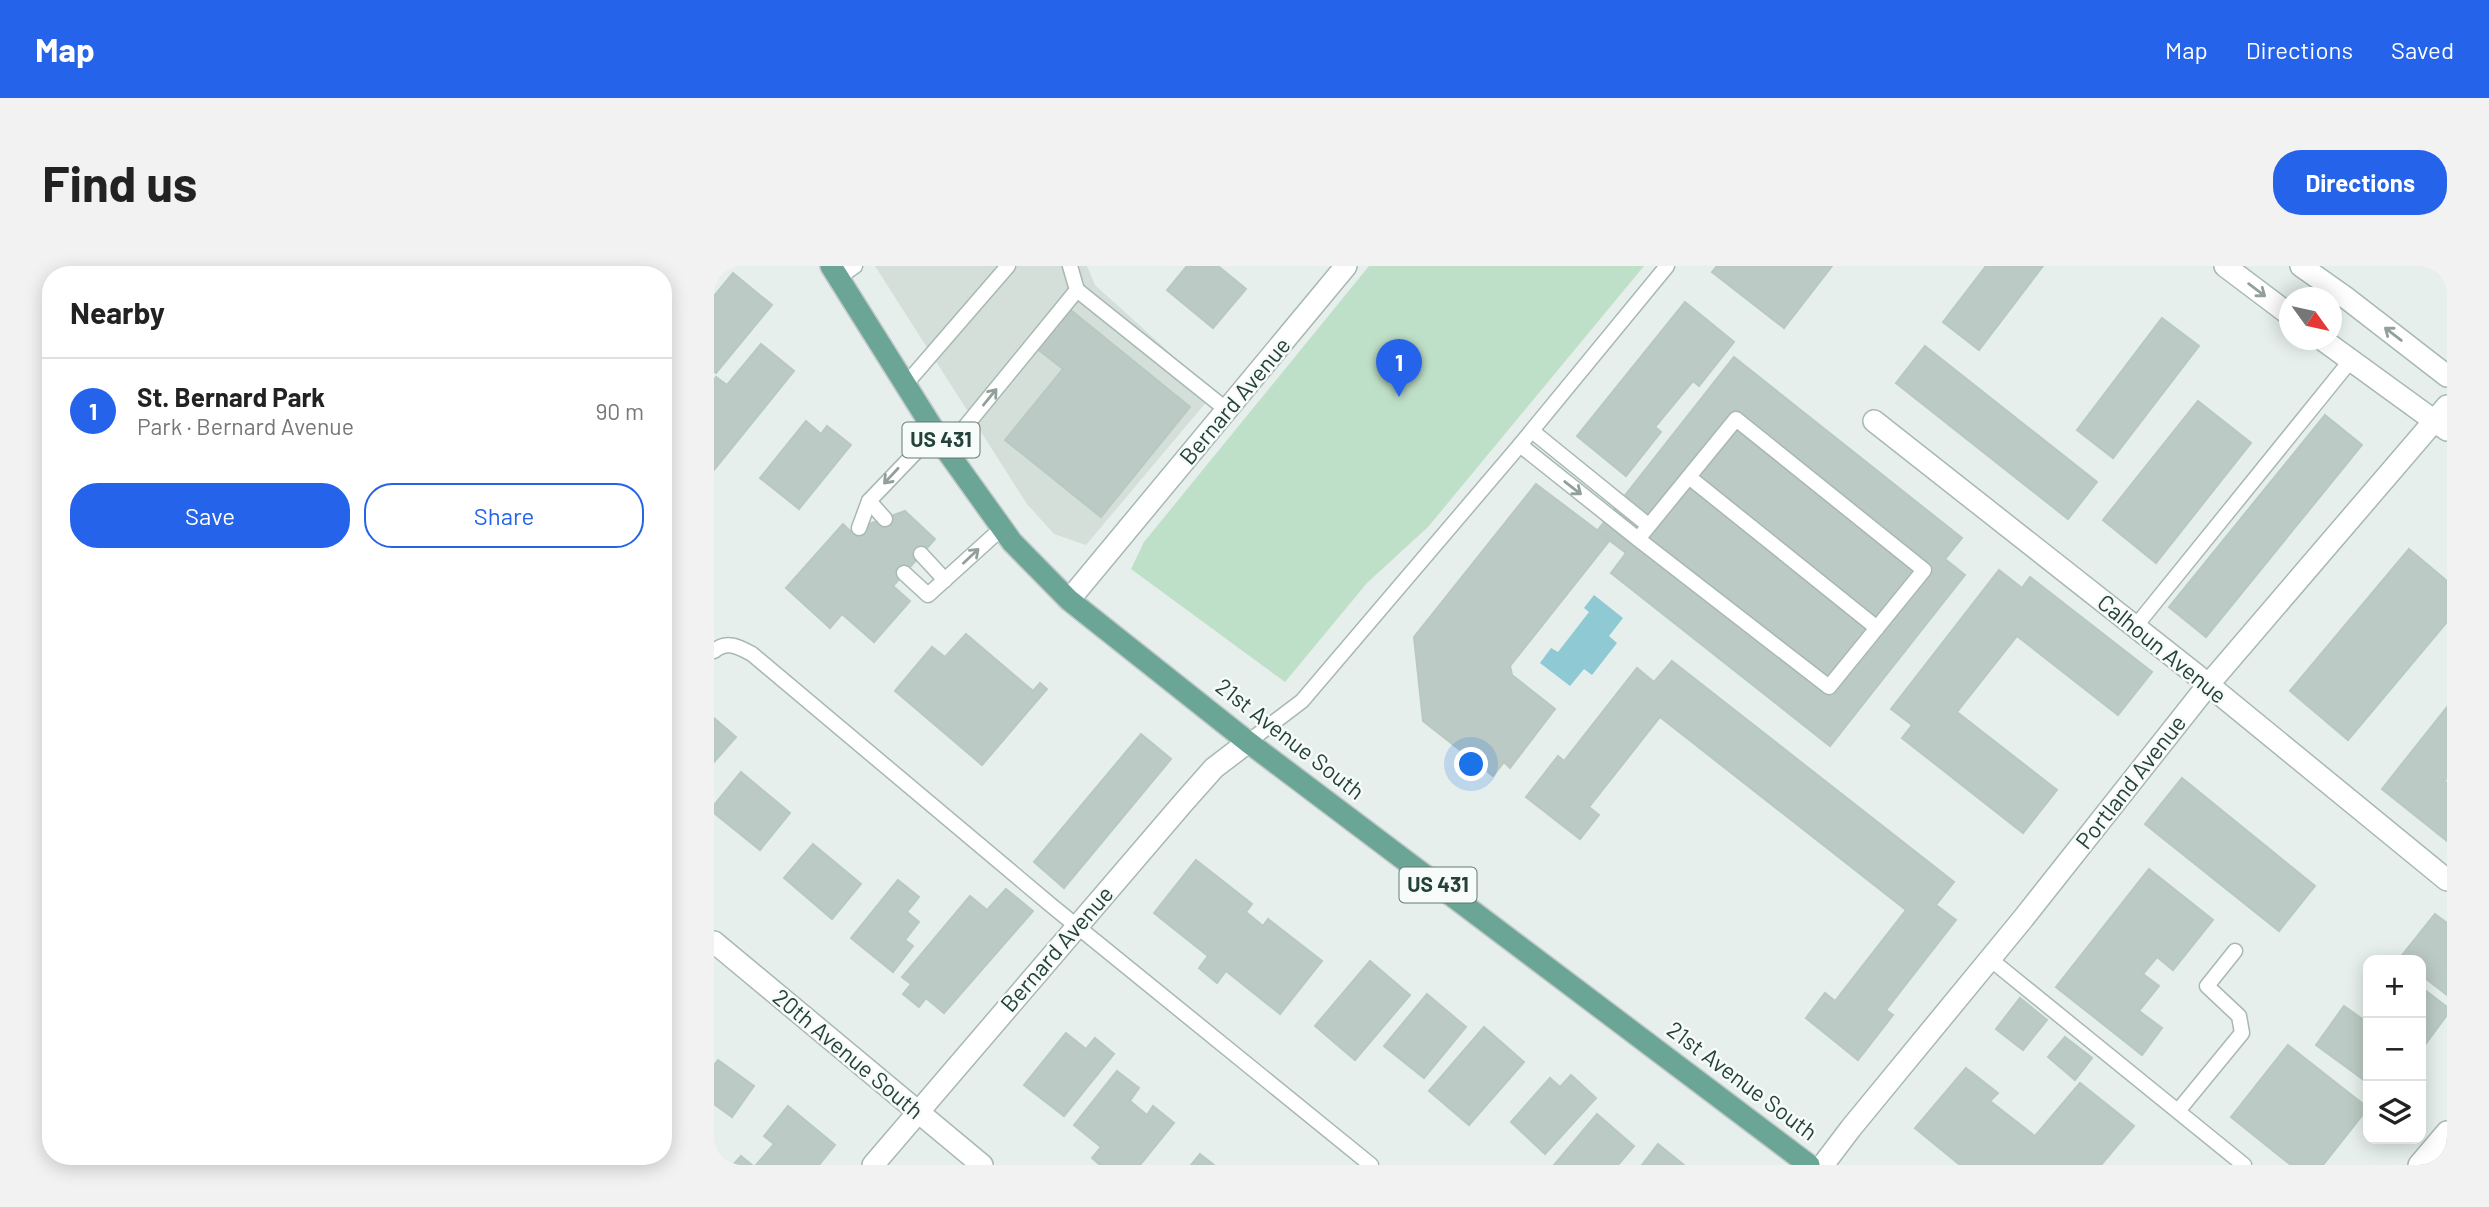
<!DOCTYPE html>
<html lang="en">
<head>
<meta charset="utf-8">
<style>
	body { margin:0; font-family:Barlow,sans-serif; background:#f2f2f2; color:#222 }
	.controls { position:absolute; right:21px; bottom:21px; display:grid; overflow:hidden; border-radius:14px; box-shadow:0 4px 18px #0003 }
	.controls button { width:63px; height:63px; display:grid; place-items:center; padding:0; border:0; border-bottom:2px solid #e0e0e0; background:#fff; color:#222; font:35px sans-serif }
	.compass { position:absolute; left:1565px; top:21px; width:63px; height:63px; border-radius:50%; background:#fff; box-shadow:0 4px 18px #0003; rotate:123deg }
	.you { position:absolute; left:758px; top:499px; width:24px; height:24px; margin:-18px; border:5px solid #fff; border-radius:50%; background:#1a73e8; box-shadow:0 0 0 10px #1a73e833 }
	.badge { display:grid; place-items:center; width:46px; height:46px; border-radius:50%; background:#2563eb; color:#fff; font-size:23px; font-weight:700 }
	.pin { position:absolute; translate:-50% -58px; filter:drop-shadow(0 2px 4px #0008) }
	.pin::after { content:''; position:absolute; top:37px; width:24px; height:21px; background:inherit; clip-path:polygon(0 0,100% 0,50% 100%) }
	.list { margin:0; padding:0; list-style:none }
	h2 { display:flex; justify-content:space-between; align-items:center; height:91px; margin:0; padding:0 28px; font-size:30px }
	h2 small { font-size:23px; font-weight:400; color:#767676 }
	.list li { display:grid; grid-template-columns:46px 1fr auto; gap:21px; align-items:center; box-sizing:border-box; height:105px; padding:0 28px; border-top:2px solid #e0e0e0 }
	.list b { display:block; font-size:26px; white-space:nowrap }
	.list p { margin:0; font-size:23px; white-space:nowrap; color:#767676 }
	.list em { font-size:23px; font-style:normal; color:#767676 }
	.actions { display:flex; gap:14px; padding:21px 28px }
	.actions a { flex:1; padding:16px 0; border:2px solid #2563eb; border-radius:28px; text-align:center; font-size:24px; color:#2563eb }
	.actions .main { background:#2563eb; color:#fff }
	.icon { flex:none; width:38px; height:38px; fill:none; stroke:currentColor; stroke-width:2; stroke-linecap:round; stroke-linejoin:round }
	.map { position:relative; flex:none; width:1733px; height:899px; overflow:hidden; border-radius:28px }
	header { display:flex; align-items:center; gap:42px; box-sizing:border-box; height:98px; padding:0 35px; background:#2563eb; color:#fff }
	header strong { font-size:33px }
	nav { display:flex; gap:38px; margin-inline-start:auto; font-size:24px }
	.intro { display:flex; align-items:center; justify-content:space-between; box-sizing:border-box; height:168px; padding:0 42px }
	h1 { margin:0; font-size:49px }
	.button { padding:18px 32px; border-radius:28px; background:#2563eb; color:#fff; font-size:24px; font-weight:700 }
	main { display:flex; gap:42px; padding:0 42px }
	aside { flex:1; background:#fff; border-radius:28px; box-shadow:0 4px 18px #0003 }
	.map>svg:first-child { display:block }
	.built { fill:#d4dfda }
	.green { fill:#bfe0c8 }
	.water { fill:#8ec9d4 }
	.building { fill:#bbcac4; stroke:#b8c9c2; stroke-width:2 }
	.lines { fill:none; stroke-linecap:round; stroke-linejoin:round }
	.lane-casing { stroke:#a8b8b2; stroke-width:17 }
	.street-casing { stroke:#a8b8b2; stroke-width:24 }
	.primary-casing { stroke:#c2cac8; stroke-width:24 }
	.lane { stroke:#fff; stroke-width:14 }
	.street { stroke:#fff; stroke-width:21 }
	.primary { stroke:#6aa596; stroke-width:21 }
	.oneway { stroke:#92a09c }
	.labels { text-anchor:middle; stroke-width:5; stroke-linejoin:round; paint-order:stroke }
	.shield { fill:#f7fbf9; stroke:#637a73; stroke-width:2 }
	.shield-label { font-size:21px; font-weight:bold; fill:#24423a }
	.street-label { font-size:23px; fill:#24423a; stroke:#f7fbf9 }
</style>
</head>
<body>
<header>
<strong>Map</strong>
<nav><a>Map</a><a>Directions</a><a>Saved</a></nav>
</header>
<div class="intro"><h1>Find us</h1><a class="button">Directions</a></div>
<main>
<aside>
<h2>Nearby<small></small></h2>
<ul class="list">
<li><span class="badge">1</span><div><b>St. Bernard Park</b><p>Park · Bernard Avenue</p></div><em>90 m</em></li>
</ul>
<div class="actions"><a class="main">Save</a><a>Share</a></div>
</aside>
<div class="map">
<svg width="1733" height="899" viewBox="0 0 1733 899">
	<rect width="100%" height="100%" fill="#e6efeb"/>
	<polygon class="built" points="161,0 373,0 381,19 500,127 372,279 340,268 313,238"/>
	<polygon class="green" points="655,0 930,0 714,261 653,317 571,416 417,303 430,276"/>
	<polygon class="water" points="880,329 909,352 895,370 903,377 878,409 870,403 856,420 826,397 837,382 844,386 875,346 870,342"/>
	<g class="building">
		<polygon points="473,0 504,0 532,23 499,62 453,24"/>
		<polygon points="1003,0 1118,0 1070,62 998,6"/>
		<polygon points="1272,0 1329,0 1265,84 1229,56"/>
		<polygon points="1721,0 1733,0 1733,9"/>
		<polygon points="19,7 58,39 2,107 0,105 0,30"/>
		<polygon points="971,36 1020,76 985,120 979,115 941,161 947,166 912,210 863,170"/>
		<polygon points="353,41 476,141 387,251 291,174 349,103 321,81"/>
		<polygon points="1448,52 1485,80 1399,192 1363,164"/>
		<polygon points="47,78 80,105 0,204 0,114 2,111 13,119"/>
		<polygon points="1211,80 1383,216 1354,253 1182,117"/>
		<polygon points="1020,91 1248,272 1231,293 1251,309 1116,480 897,307 912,287 883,265"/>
		<polygon points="1484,135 1537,177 1442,297 1389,254"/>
		<polygon points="1611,149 1648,179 1492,371 1455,341"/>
		<polygon points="92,155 107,168 113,160 137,179 85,243 46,212"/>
		<polygon points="822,218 896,274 796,400 798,409 841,443 796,502 790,496 779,510 709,455 700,371"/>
		<polygon points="191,245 221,273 179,320 196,335 160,376 128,348 116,362 72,322 129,258 136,265"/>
		<polygon points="1695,283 1733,315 1733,356 1634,474 1576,425"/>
		<polygon points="1285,304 1308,322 1316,311 1438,406 1404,449 1303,370 1243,446 1343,524 1309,567 1188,472 1198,459 1177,443"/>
		<polygon points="252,368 319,425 326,417 333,423 268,499 181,425 218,381 231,391"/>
		<polygon points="958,395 1240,616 1222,639 1242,654 1172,744 1179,749 1144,794 1092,752 1111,727 1121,735 1192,644 946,451 875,541 885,549 866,573 812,531 844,490 850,495 923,402 940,416"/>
		<polygon points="1733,441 1733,512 1730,515 1733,517 1733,575 1668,523"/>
		<polygon points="0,452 22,471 0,496"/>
		<polygon points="427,468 457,493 350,622 320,596"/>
		<polygon points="27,506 76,547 46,584 0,547 0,539"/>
		<polygon points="1468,512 1601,620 1565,665 1431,558"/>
		<polygon points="99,578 147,618 118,653 70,612"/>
		<polygon points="482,594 538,638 532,646 549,660 554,653 608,695 566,748 512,705 503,717 485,702 494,690 440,647"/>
		<polygon points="1435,603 1499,654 1459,704 1443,691 1429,708 1445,720 1425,745 1448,762 1428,789 1342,721"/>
		<polygon points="184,614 205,631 193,646 205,656 191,674 199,680 179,706 137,672"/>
		<polygon points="292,623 319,645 230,747 212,732 205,741 189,728 197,718 188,711 256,630 273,644"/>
		<polygon points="1721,648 1733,657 1733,729 1707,709 1707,694 1685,693"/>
		<polygon points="656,695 696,729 641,794 601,760"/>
		<polygon points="1707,721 1733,741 1733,749 1707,784"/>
		<polygon points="713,728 752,761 710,812 670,780"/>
		<polygon points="1306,732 1333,754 1309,784 1282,763"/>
		<polygon points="1630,740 1654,757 1654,817 1602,779"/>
		<polygon points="770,761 810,796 755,859 715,825"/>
		<polygon points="352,767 372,783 381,772 400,788 350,850 310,819"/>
		<polygon points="1351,771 1378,792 1361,814 1334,791"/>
		<polygon points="1574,779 1654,842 1609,899 1577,899 1517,851"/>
		<polygon points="4,794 40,820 18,851 0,838 0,799"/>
		<polygon points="1252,802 1284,827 1276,835 1321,870 1366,817 1420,860 1387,899 1246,899 1201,862"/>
		<polygon points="403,805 425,822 416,835 433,849 439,840 460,857 426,899 386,899 378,892 387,881 360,859"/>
		<polygon points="857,809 882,832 831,888 797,856 836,812 846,821"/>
		<polygon points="74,840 121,879 105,899 42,899 60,878 50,870"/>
		<polygon points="883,848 920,880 904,899 840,899"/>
		<polygon points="944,878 970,899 928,899"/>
		<polygon points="486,888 500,899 477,899"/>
		<polygon points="27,890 38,899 19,899"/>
	</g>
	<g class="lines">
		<defs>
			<g id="lane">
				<polyline points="356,0 363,24 513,144"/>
				<polyline points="124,12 141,0"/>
				<polyline points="191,119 294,0"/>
				<polyline points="818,165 934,259"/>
				<polyline points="806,179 924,273 1115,421 1210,304 1022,153 924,273"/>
				<polyline points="233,183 363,24"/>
				<polyline points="975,211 1163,362"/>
				<polyline points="155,235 171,253"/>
				<polyline points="145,262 155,235 221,166"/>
				<polyline points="207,288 231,314"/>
				<polyline points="190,307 214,329 288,262"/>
				<polyline points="1421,361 1637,94"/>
				<path d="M 0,385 C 13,374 25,381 38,388 L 338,640 L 657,899"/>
				<polyline points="534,476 588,435 806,179 953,0"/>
				<polyline points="1276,693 1530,899"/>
				<polyline points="1464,845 1528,767 1525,750 1493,720 1521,685"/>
			</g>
			<g id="street">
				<polyline points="1511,0 1576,49"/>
				<polyline points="1587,0 1631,31 1733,110"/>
				<polyline points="1609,74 1733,164"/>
				<polyline points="1160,155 1480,407 1733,614"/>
				<polyline points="355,334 632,0"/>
				<polyline points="0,676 268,899"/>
				<polyline points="159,899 469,537 500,502 534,476"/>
				<polyline points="1109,899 1137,862 1308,654 1494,419 1733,140"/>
				<polyline points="1705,899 1733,866"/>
			</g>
			<polyline id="primary" points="117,0 235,188 298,276 355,334 534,476 1095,899"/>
		</defs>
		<use href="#lane" class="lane-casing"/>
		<use href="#street" class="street-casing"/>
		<use href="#primary" class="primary-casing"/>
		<use href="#lane" class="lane"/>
		<use href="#street" class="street"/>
		<use href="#primary" class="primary"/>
	</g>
	<defs><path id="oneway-shaft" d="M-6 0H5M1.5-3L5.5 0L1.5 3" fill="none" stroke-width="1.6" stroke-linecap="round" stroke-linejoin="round" transform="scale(1.75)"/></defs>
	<g class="oneway">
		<use href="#oneway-shaft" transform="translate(1543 24) rotate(37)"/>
		<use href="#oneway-shaft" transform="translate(1679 68) rotate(-142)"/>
		<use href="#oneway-shaft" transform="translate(276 131) rotate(-51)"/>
		<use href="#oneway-shaft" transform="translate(177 210) rotate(133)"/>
		<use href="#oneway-shaft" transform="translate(859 222) rotate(38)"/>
		<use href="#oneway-shaft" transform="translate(257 290) rotate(-43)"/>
	</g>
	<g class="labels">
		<g class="shield">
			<rect x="188.5" y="156.5" width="77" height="35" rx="5"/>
			<rect x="685.5" y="601.5" width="77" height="35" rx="5"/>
		</g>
		<g class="shield-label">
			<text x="227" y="181">US 431</text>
			<text x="724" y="626">US 431</text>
		</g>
		<g class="street-label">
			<text transform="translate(521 135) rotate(-50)" y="8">Bernard Avenue</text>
			<text transform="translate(1448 383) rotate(39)" y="8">Calhoun Avenue</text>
			<text transform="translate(576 473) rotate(38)" y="8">21st Avenue South</text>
			<text transform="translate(1417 516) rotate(-52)" y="8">Portland Avenue</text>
			<text transform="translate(343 683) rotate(-49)" y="8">Bernard Avenue</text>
			<text transform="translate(134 788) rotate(40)" y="8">20th Avenue South</text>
			<text transform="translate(1028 815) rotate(37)" y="8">21st Avenue South</text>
		</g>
	</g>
</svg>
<div class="controls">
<button>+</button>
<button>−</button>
<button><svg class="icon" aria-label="layers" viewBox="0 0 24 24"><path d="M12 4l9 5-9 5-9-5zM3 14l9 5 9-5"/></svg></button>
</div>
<svg class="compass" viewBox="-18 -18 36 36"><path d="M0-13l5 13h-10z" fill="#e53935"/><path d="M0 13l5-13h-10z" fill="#767676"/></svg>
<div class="you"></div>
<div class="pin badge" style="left:685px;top:131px">1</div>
</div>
</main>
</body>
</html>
